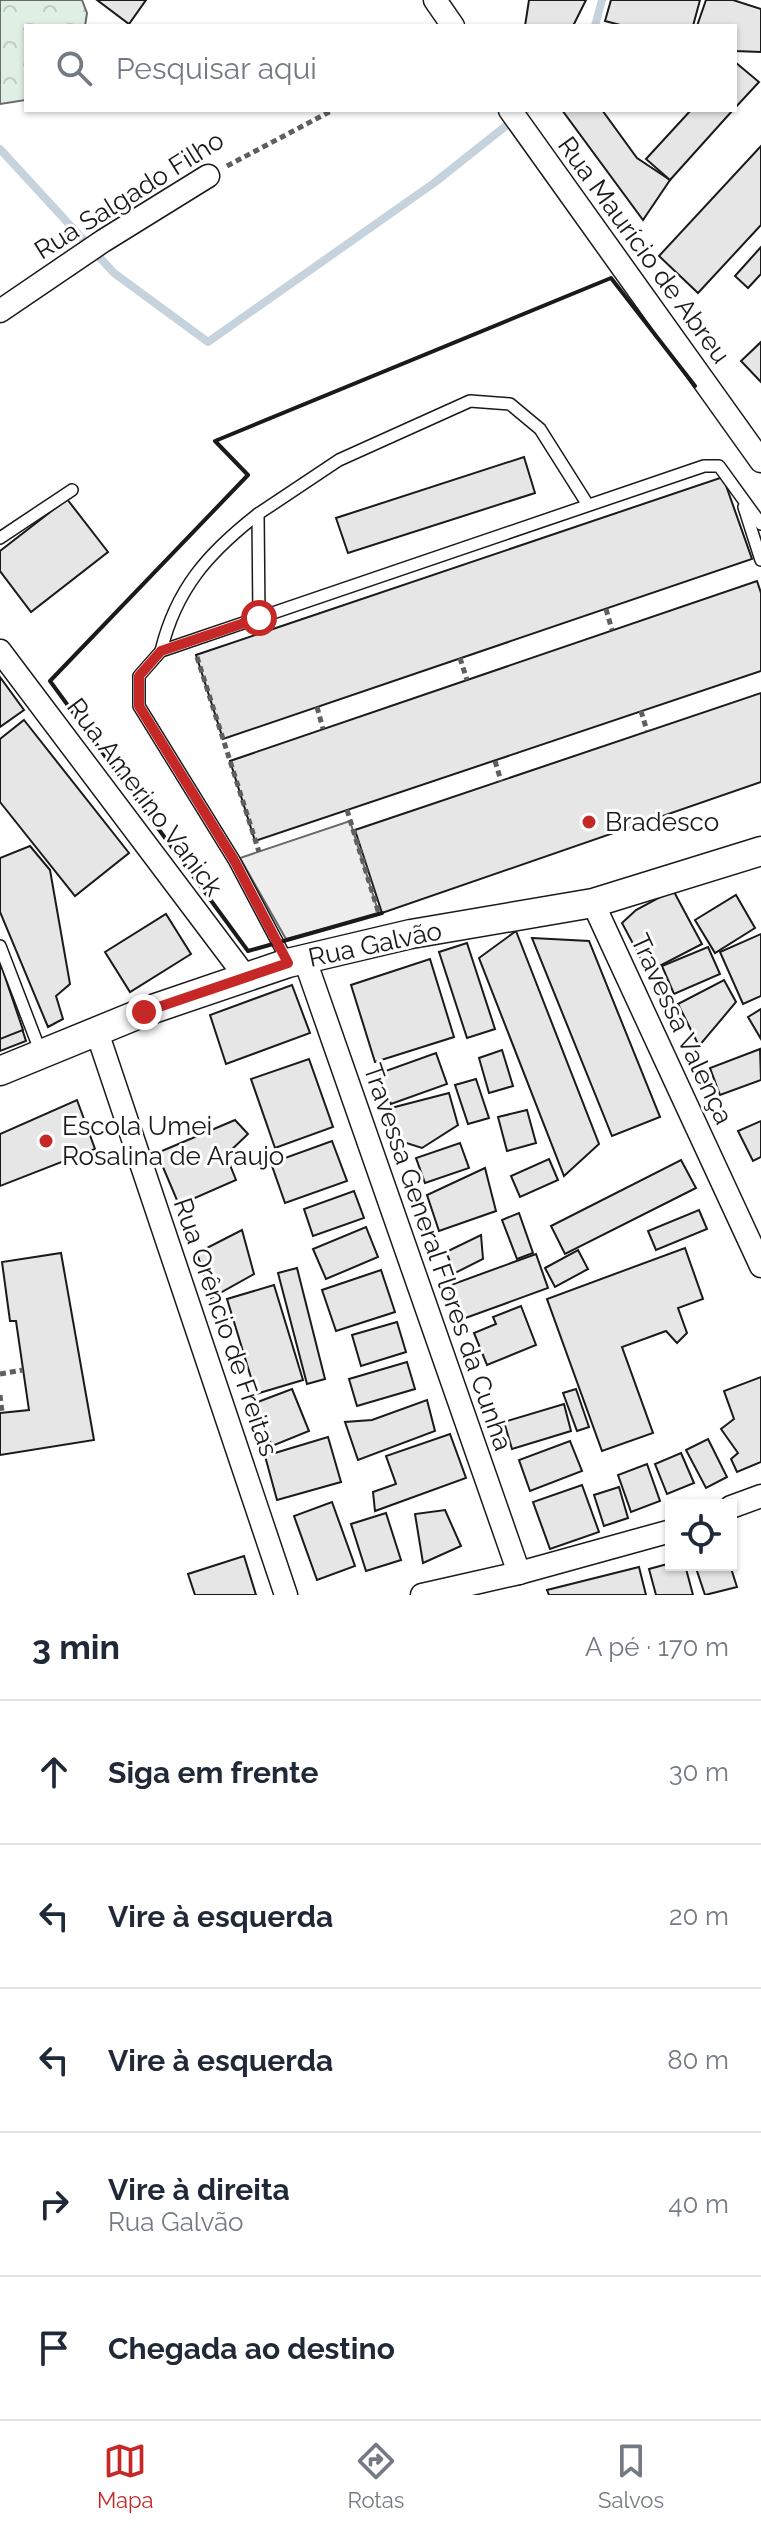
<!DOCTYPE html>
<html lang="pt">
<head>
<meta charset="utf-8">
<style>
	body { margin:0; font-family:Raleway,sans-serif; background:#f2f2f3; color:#1f2937 }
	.controls { position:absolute; right:24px; bottom:24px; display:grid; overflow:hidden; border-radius:0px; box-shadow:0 2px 6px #0004 }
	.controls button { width:72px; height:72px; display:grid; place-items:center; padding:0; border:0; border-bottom:2px solid #e0e1e3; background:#fff; color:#1f2937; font:40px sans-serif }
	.stop { position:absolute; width:24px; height:24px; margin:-18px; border:6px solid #c62828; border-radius:50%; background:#fff }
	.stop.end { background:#c62828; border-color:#fff; box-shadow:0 2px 8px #0008 }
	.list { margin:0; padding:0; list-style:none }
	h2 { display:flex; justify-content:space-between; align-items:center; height:104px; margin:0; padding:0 32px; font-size:34px }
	h2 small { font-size:26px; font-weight:400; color:#747a83 }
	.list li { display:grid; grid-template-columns:52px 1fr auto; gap:24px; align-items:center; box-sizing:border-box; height:144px; padding:0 32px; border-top:2px solid #e0e1e3 }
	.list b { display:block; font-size:30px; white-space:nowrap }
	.list p { margin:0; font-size:26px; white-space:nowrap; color:#747a83 }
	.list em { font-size:26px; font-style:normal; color:#747a83 }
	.icon { flex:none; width:44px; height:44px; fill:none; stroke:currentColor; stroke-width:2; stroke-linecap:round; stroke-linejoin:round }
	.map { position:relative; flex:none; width:761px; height:1595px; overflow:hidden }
	.search { position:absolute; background:#fff; box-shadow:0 2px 6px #0004; left:24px; right:24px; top:24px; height:88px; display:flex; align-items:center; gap:20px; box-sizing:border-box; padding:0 28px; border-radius:0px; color:#747a83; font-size:30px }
	.sheet { height:824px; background:#fff }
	nav { display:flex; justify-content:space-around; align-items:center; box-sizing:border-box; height:112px; border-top:2px solid #e0e1e3; background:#fff; font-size:22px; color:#747a83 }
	nav a { display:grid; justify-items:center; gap:4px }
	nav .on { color:#c62828 }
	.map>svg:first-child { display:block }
	.forest { fill:url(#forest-crowns); stroke:#6a6a6a; stroke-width:2 }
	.parking { fill:#ededed; stroke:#6a6a6a; stroke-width:2 }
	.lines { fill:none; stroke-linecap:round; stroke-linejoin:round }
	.stream { stroke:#c6d2dc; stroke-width:8 }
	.building { fill:#e6e6e6; stroke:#1a1a1a; stroke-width:2 }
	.service-casing { stroke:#1a1a1a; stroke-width:14 }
	.minor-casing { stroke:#1a1a1a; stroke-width:25 }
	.tertiary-casing { stroke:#1a1a1a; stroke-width:31 }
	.path { stroke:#5f5f5f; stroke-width:5; stroke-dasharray:6 4; stroke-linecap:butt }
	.service { stroke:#fff; stroke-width:11 }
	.minor { stroke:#fff; stroke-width:22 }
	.tertiary { stroke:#fff; stroke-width:28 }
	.fence { stroke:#1a1a1a; stroke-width:2; stroke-dasharray:10 4; stroke-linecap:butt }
	.wall { stroke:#1a1a1a; stroke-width:4 }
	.route { stroke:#c62828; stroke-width:10 }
	.poi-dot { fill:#c62828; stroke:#fff; stroke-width:3 }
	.labels { text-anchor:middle; stroke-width:6; stroke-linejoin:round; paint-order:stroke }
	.street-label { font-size:26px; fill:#1a1a1a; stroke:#fff }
	.poi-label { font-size:26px; fill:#1a1a1a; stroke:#fff; text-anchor:start }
</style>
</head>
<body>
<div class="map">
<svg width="761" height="1595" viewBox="0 0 761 1595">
	<defs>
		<pattern id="forest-crowns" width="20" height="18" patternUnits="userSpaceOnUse" patternTransform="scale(2)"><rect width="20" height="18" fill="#e0efe3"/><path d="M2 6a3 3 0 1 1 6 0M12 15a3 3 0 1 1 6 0" fill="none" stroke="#c0ccc2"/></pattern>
	</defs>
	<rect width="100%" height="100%" fill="#fff"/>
	<polygon class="forest" points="0,0 82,0 87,13 85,26 26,26 26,100 0,104"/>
	<polygon class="parking" points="350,821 379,914 286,939 240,858"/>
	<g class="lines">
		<g class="stream">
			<polyline points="595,26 602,0"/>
			<polyline points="0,149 114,273 208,342 434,183 526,110"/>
		</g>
	</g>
	<g class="building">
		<polygon points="97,0 146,0 129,24"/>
		<polygon points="529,0 586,0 573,26 525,26"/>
		<polygon points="611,0 700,0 693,26 624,26 605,21"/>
		<polygon points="706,0 733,0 761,9 761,52 735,51 735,26 697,26"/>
		<polygon points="735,62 759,82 735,108"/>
		<polygon points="562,110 602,110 637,158 670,180 643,220"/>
		<polygon points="691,110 733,110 670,180 646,159"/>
		<polygon points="761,146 761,225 698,293 659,256"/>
		<polygon points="761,247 761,274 748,288 735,276"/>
		<polygon points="761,342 761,382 741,361"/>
		<polygon points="524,457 535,493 348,553 336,518"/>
		<polygon points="723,477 752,559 223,739 196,655"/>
		<polygon points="67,499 108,552 31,612 0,571 0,551"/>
		<polygon points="757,581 761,593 761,671 255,841 230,761"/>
		<polygon points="0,677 24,710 0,727"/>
		<polygon points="761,693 761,782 382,913 355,830"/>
		<polygon points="24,720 129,853 75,896 0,802 0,739"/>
		<polygon points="30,846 50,870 70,984 56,996 63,1019 48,1027 0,912 0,858"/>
		<polygon points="673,890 702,944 648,972 622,923 636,910"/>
		<polygon points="736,895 755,928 715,953 695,920"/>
		<polygon points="166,914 191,954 130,992 105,952"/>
		<polygon points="516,931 599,1144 564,1176 479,958"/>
		<polygon points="761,934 761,996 743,1004 720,952"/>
		<polygon points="532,938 589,941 660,1117 612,1136"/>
		<polygon points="467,943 495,1029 467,1038 439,952"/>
		<polygon points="708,947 720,974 674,994 662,966"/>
		<polygon points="430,959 454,1037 375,1062 351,985"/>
		<polygon points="0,962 26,1041 0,1051"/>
		<polygon points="0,962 23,1030 0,1039"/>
		<polygon points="724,980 736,1002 699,1046 678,1004"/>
		<polygon points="292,985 310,1033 226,1064 210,1015"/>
		<polygon points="761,1009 761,1039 748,1017"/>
		<polygon points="760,1049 761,1080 720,1095 710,1068"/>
		<polygon points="502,1050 513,1086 489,1093 479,1058"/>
		<polygon points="436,1053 447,1084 391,1104 380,1073"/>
		<polygon points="309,1059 333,1127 275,1148 251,1079"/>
		<polygon points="476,1079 489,1118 468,1124 455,1085"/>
		<polygon points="449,1093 458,1125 422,1148 400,1141 391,1108"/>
		<polygon points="77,1100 95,1149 0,1186 0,1134"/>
		<polygon points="527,1110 536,1143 507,1151 498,1117"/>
		<polygon points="235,1120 248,1134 226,1155 236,1180 179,1205 157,1153"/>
		<polygon points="761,1121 761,1157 753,1161 738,1131"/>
		<polygon points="332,1141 347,1181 285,1203 271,1163"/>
		<polygon points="460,1143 469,1168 425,1183 416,1158"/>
		<polygon points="549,1159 558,1180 520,1197 511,1176"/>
		<polygon points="681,1160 696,1188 565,1254 551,1226"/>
		<polygon points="485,1168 496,1211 439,1231 427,1195"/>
		<polygon points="354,1191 364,1218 313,1236 304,1209"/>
		<polygon points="699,1210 707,1229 656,1250 648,1231"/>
		<polygon points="519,1213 533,1253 517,1259 502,1220"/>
		<polygon points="366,1227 378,1257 326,1279 313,1249"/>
		<polygon points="242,1230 254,1274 211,1298 197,1253"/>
		<polygon points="481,1235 483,1259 455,1273 446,1252"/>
		<polygon points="685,1248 703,1299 678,1308 687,1333 677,1343 666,1331 622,1347 653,1433 602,1451 547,1299"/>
		<polygon points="578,1250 588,1269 555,1287 545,1268"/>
		<polygon points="61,1253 94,1440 0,1455 0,1413 29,1410 16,1321 10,1321 2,1262"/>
		<polygon points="536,1254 548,1288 460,1320 448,1286"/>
		<polygon points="297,1268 325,1379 307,1384 278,1273"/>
		<polygon points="381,1270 395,1312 336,1331 322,1290"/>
		<polygon points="274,1285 303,1380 256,1394 227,1299"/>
		<polygon points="521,1306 536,1345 487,1365 474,1333 496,1324 493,1317"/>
		<polygon points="397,1322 406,1352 361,1366 352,1335"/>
		<polygon points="407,1362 415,1389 357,1406 349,1379"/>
		<polygon points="761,1377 761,1462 737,1472 731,1459 738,1453 721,1429 734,1419 724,1391"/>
		<polygon points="292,1389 309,1431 272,1446 255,1403"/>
		<polygon points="576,1389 589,1427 577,1431 563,1393"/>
		<polygon points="427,1400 435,1431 358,1460 345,1422 372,1420"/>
		<polygon points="564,1404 571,1431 512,1449 504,1422"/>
		<polygon points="450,1434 466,1478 375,1511 373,1492 396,1484 386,1456"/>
		<polygon points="328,1437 341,1482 277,1500 265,1456"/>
		<polygon points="708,1439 727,1477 706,1488 686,1450"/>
		<polygon points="570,1441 582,1471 530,1491 519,1460"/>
		<polygon points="681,1453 694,1483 667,1494 655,1464"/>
		<polygon points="647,1464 660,1501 631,1512 618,1475"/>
		<polygon points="582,1485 599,1532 550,1549 533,1502"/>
		<polygon points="619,1487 628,1518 604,1526 594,1495"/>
		<polygon points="332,1502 355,1566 317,1580 294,1516"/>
		<polygon points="445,1510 461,1546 423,1563 415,1514"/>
		<polygon points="386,1513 401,1560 366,1571 351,1524"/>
		<polygon points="244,1556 256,1595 195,1595 188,1574"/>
		<polygon points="671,1563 685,1565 693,1595 656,1595 649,1569"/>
		<polygon points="695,1565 730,1565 737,1587 705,1595"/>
		<polygon points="639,1567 646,1595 549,1595 547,1590"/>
	</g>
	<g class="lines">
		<defs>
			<g id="service">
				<polyline points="744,507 761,560"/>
				<polyline points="0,538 72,490"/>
				<polyline points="259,618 258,514 339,460 470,401 510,404 540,429 588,505"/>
				<path d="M 161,651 C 176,589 208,553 258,514"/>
				<polyline points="0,946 41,1053"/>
				<polyline points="288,962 234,860 139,706 139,676 161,651 704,466 719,466 761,524"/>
			</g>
			<g id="minor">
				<polyline points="435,0 453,26"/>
				<polyline points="510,110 761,461"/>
				<polyline points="0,311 103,241 208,176"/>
				<polyline points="0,651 245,976"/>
				<polyline points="593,903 761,1266"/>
				<polyline points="305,960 519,1573"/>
				<polyline points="97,1032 286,1595"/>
				<polyline points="731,1507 761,1496"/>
				<polyline points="422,1595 519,1573 671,1531"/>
			</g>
			<polyline id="tertiary" points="0,1071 144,1012 288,963 411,934 593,903 761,851"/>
		</defs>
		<use href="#service" class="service-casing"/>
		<use href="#minor" class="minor-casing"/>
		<use href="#tertiary" class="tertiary-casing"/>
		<g class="path">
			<polyline points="227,166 333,110"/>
			<polyline points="606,609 612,630"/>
			<polyline points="197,657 259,852"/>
			<polyline points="460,658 467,680"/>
			<polyline points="317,707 323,729"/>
			<polyline points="641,711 647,731"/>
			<polyline points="495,761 501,781"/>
			<polyline points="347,810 379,914"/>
			<polyline points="0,1374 23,1370"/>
			<polyline points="0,1395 2,1412"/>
		</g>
		<use href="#service" class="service"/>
		<use href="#minor" class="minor"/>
		<use href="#tertiary" class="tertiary"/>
		<polyline class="fence" points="248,951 382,913"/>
		<polyline class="wall" points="382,913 248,951 50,681 248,475 215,441 611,278 695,386"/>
	</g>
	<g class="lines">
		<polyline class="route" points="144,1012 288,963 234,860 139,706 139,676 161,651 259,618"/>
	</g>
	<g class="poi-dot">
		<circle cx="589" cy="822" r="8"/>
		<circle cx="46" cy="1141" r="8"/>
	</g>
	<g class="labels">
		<g class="street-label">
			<text transform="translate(129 195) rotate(-32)" y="9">Rua Salgado Filho</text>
			<text transform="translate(644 250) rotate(54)" y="9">Rua Maurício de Abreu</text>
			<text transform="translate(145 797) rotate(53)" y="9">Rua Amerino Vanick</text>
			<text transform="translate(375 944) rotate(-12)" y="9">Rua Galvão</text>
			<text transform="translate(682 1029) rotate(65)" y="9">Travessa Valença</text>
			<text transform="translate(438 1257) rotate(71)" y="9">Travessa General Flores da Cunha</text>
			<text transform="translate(226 1327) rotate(71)" y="9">Rua Orêncio de Freitas</text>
		</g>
		<g class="poi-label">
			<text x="605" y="831">Bradesco</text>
			<text x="62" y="1135">Escola Umei<tspan x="62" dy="30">Rosalina de Araujo</tspan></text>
		</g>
	</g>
</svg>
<div class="controls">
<button><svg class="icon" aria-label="locate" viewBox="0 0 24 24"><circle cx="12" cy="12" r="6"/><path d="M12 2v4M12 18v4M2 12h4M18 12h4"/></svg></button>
</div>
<div class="stop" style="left:259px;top:618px"></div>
<div class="stop end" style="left:144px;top:1012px"></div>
<div class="search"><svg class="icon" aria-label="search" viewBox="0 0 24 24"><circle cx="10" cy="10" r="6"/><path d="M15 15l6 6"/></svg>Pesquisar aqui</div>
</div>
<section class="sheet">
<h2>3 min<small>A pé · 170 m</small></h2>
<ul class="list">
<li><svg class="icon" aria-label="ahead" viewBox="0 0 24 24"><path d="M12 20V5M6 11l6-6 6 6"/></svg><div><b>Siga em frente</b></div><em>30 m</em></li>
<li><svg class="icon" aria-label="left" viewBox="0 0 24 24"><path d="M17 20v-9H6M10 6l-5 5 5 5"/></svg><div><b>Vire à esquerda</b></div><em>20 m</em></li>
<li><svg class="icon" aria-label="left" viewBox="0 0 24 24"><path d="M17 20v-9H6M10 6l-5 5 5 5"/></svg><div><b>Vire à esquerda</b></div><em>80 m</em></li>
<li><svg class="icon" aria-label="right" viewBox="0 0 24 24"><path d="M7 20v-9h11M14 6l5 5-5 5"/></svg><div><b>Vire à direita</b><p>Rua Galvão</p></div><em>40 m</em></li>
<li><svg class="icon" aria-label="arrive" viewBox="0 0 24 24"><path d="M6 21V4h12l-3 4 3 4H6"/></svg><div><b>Chegada ao destino</b></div></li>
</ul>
</section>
<nav>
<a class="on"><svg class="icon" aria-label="map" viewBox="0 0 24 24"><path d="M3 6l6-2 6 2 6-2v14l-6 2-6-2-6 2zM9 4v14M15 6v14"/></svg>Mapa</a>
<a><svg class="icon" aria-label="directions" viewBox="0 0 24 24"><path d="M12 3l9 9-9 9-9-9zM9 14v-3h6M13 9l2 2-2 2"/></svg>Rotas</a>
<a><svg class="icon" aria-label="saved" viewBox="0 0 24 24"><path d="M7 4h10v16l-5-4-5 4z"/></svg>Salvos</a>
</nav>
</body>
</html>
